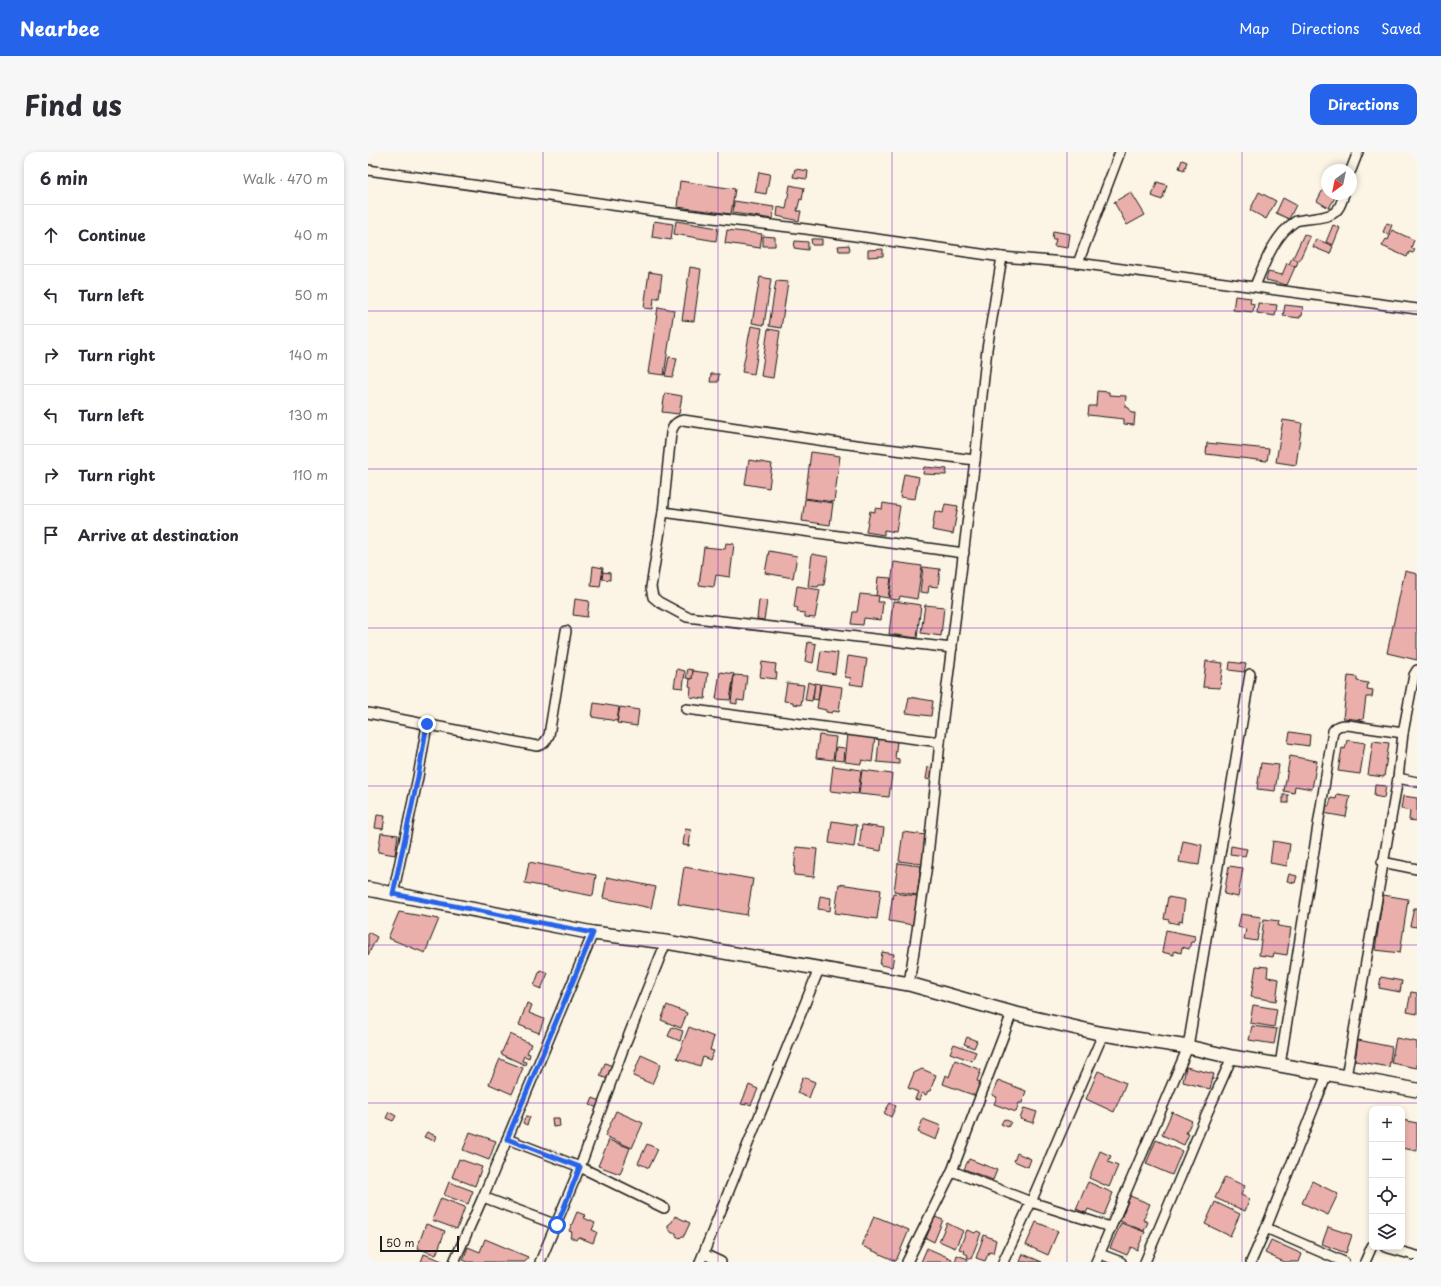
<!DOCTYPE html>
<html lang="en">
<head>
<meta charset="utf-8">
<style>
	body { margin:0; font-family:"Playpen Sans",sans-serif; background:#f7f7f7; color:#2b2b33 }
	.controls { position:absolute; right:12px; bottom:12px; display:grid; overflow:hidden; border-radius:8px; box-shadow:0 2px 6px #0003 }
	.controls button { width:36px; height:36px; display:grid; place-items:center; padding:0; border:0; border-bottom:1px solid #e1e1e2; background:#fff; color:#2b2b33; font:20px sans-serif }
	.compass { position:absolute; left:953px; top:12px; width:36px; height:36px; border-radius:50%; background:#fff; box-shadow:0 2px 6px #0003; rotate:213deg }
	.scale { position:absolute; left:12px; bottom:10px; width:79px; box-sizing:border-box; padding-left:4px; border:2px solid #1c1c1c; border-top:0; font-size:11px; line-height:14px; white-space:nowrap; color:#1c1c1c; -webkit-text-stroke:3px #fcf5e5; paint-order:stroke }
	.stop { position:absolute; width:12px; height:12px; margin:-9px; border:3px solid #2563eb; border-radius:50%; background:#fff }
	.stop.end { background:#2563eb; border-color:#fff; box-shadow:0 1px 4px #0008 }
	.list { margin:0; padding:0; list-style:none }
	h2 { display:flex; justify-content:space-between; align-items:center; height:52px; margin:0; padding:0 16px; font-size:17px }
	h2 small { font-size:13px; font-weight:400; color:#7c7c81 }
	.list li { display:grid; grid-template-columns:26px 1fr auto; gap:12px; align-items:center; box-sizing:border-box; height:60px; padding:0 16px; border-top:1px solid #e1e1e2 }
	.list b { display:block; font-size:15px; white-space:nowrap }
	.list em { font-size:13px; font-style:normal; color:#7c7c81 }
	.icon { flex:none; width:22px; height:22px; fill:none; stroke:currentColor; stroke-width:2; stroke-linecap:round; stroke-linejoin:round }
	.map { position:relative; flex:none; width:1049px; height:1110px; overflow:hidden; border-radius:12px }
	header { display:flex; align-items:center; gap:24px; box-sizing:border-box; height:56px; padding:0 20px; background:#2563eb; color:#fff }
	header strong { font-size:19px }
	nav { display:flex; gap:22px; margin-inline-start:auto; font-size:14px }
	.intro { display:flex; align-items:center; justify-content:space-between; box-sizing:border-box; height:96px; padding:0 24px }
	h1 { margin:0; font-size:28px }
	.button { padding:10px 18px; border-radius:12px; background:#2563eb; color:#fff; font-size:14px; font-weight:700 }
	main { display:flex; gap:24px; padding:0 24px }
	aside { flex:1; background:#fff; border-radius:12px; box-shadow:0 2px 6px #0003 }
	.map>svg:first-child { display:block }
	.building { fill:#eaafaa; stroke:#1c1c1c }
	.lines { fill:none; stroke-linecap:round; stroke-linejoin:round }
	.street-casing { stroke:#1c1c1c; stroke-width:12 }
	.secondary-casing { stroke:#1c1c1c; stroke-width:16 }
	.street { stroke:#fcf5e5; stroke-width:9 }
	.secondary { stroke:#fcf5e5; stroke-width:13 }
	.route { stroke:#2563eb; stroke-width:5 }
	.grid { fill:none; stroke:#7b2cbf; stroke-width:1; stroke-opacity:0.55 }
</style>
</head>
<body>
<header>
<strong>Nearbee</strong>
<nav><a>Map</a><a>Directions</a><a>Saved</a></nav>
</header>
<div class="intro"><h1>Find us</h1><a class="button">Directions</a></div>
<main>
<aside>
<h2>6 min<small>Walk · 470 m</small></h2>
<ul class="list">
<li><svg class="icon" aria-label="ahead" viewBox="0 0 24 24"><path d="M12 20V5M6 11l6-6 6 6"/></svg><div><b>Continue</b></div><em>40 m</em></li>
<li><svg class="icon" aria-label="left" viewBox="0 0 24 24"><path d="M17 20v-9H6M10 6l-5 5 5 5"/></svg><div><b>Turn left</b></div><em>50 m</em></li>
<li><svg class="icon" aria-label="right" viewBox="0 0 24 24"><path d="M7 20v-9h11M14 6l5 5-5 5"/></svg><div><b>Turn right</b></div><em>140 m</em></li>
<li><svg class="icon" aria-label="left" viewBox="0 0 24 24"><path d="M17 20v-9H6M10 6l-5 5 5 5"/></svg><div><b>Turn left</b></div><em>130 m</em></li>
<li><svg class="icon" aria-label="right" viewBox="0 0 24 24"><path d="M7 20v-9h11M14 6l5 5-5 5"/></svg><div><b>Turn right</b></div><em>110 m</em></li>
<li><svg class="icon" aria-label="arrive" viewBox="0 0 24 24"><path d="M6 21V4h12l-3 4 3 4H6"/></svg><div><b>Arrive at destination</b></div></li>
</ul>
</aside>
<div class="map">
<svg width="1049" height="1110" viewBox="0 0 1049 1110">
	<rect width="100%" height="100%" fill="#fcf5e5"/>
	<filter id="ink" filterUnits="userSpaceOnUse"><feTurbulence type="fractalNoise" baseFrequency=".025" numOctaves="2"/><feDisplacementMap in="SourceGraphic" scale="8" xChannelSelector="R" yChannelSelector="G"/><feConvolveMatrix kernelMatrix="1 2 1 2 8 2 1 2 1" color-interpolation-filters="sRGB"/></filter>
	<g filter="url(#ink)">
		<g class="building">
			<polygon points="814,8 819,10 816,18 811,16"/>
			<polygon points="427,17 440,19 439,27 425,25"/>
			<polygon points="391,20 402,22 398,42 387,40"/>
			<polygon points="312,29 367,37 363,62 309,55"/>
			<polygon points="789,30 799,33 794,48 784,44"/>
			<polygon points="959,30 959,42 969,42 961,56 949,49"/>
			<polygon points="422,33 436,36 434,48 432,47 429,59 433,59 431,69 409,64 410,55 418,57"/>
			<polygon points="763,40 777,63 759,73 746,50"/>
			<polygon points="891,40 908,49 898,67 882,58"/>
			<polygon points="915,46 928,53 921,67 908,61"/>
			<polygon points="366,49 406,55 405,67 365,61"/>
			<polygon points="286,69 305,72 303,88 284,85"/>
			<polygon points="308,69 350,76 348,89 306,82"/>
			<polygon points="1019,71 1024,73 1020,83 1015,80"/>
			<polygon points="965,73 972,76 965,93 958,90"/>
			<polygon points="359,78 394,82 392,96 357,91"/>
			<polygon points="1024,78 1046,88 1043,96 1047,98 1045,101 1041,100 1039,105 1014,94 1018,87 1020,88"/>
			<polygon points="685,79 702,82 700,96 686,94 688,87 684,87"/>
			<polygon points="936,82 942,85 931,109 925,106"/>
			<polygon points="395,84 407,85 407,94 395,94"/>
			<polygon points="443,87 454,87 454,93 444,93"/>
			<polygon points="948,87 965,94 962,102 945,95"/>
			<polygon points="427,89 440,90 440,98 426,96"/>
			<polygon points="481,93 482,99 471,99 470,94"/>
			<polygon points="515,97 515,104 500,105 500,98"/>
			<polygon points="924,106 930,109 928,115 921,112"/>
			<polygon points="919,111 927,115 919,133 898,128 900,120 914,123"/>
			<polygon points="322,115 333,117 326,169 314,168"/>
			<polygon points="281,120 294,122 291,146 286,146 285,157 276,156"/>
			<polygon points="392,125 403,127 396,173 384,171"/>
			<polygon points="408,129 420,130 413,176 401,174"/>
			<polygon points="867,144 883,146 882,151 886,152 885,160 865,158"/>
			<polygon points="890,151 909,153 907,164 889,161"/>
			<polygon points="917,153 935,155 934,164 932,164 932,166 915,164"/>
			<polygon points="290,155 306,158 296,223 280,221"/>
			<polygon points="383,174 394,176 386,222 374,220"/>
			<polygon points="400,177 412,179 405,226 393,224"/>
			<polygon points="301,205 309,206 305,225 297,224"/>
			<polygon points="343,222 351,222 350,230 342,230"/>
			<polygon points="729,239 741,240 741,243 758,244 757,255 761,256 763,261 767,261 766,273 756,272 756,267 720,263 721,254 728,254"/>
			<polygon points="297,241 314,244 311,262 294,260"/>
			<polygon points="915,268 934,271 928,313 908,310"/>
			<polygon points="839,291 901,297 899,309 838,302"/>
			<polygon points="443,300 472,304 466,350 437,346"/>
			<polygon points="381,308 404,312 401,336 377,332"/>
			<polygon points="556,315 579,317 578,323 555,322"/>
			<polygon points="536,322 551,325 547,347 532,345"/>
			<polygon points="437,347 465,351 462,373 434,369"/>
			<polygon points="515,351 532,354 528,380 516,378 516,383 498,380 502,359 507,360 507,356 514,357"/>
			<polygon points="577,352 590,354 585,382 564,378 567,359 575,361"/>
			<polygon points="358,391 366,392 362,425 348,423 346,435 331,433 336,395 357,397"/>
			<polygon points="401,399 429,404 425,426 397,421"/>
			<polygon points="444,402 460,405 456,433 451,433 450,435 440,434"/>
			<polygon points="526,410 554,414 549,447 532,444 531,448 521,447"/>
			<polygon points="225,414 235,416 232,435 223,434"/>
			<polygon points="555,415 572,417 570,435 561,434 560,441 552,440"/>
			<polygon points="1037,419 1049,422 1049,508 1019,501"/>
			<polygon points="235,420 242,421 242,428 234,427"/>
			<polygon points="510,425 523,426 520,446 508,444"/>
			<polygon points="429,434 452,438 447,466 437,465 437,461 429,460 430,456 426,455"/>
			<polygon points="492,442 511,444 510,450 515,450 513,468 496,466 495,473 483,472 485,460 489,460"/>
			<polygon points="207,447 221,449 219,465 205,463"/>
			<polygon points="391,448 399,449 396,468 389,467"/>
			<polygon points="525,449 553,453 549,486 521,482"/>
			<polygon points="557,453 576,455 573,484 553,481"/>
			<polygon points="440,490 448,492 445,511 437,509"/>
			<polygon points="453,499 470,501 467,522 450,519"/>
			<polygon points="480,504 499,507 495,534 482,532 483,526 477,525"/>
			<polygon points="838,509 855,511 852,536 835,535"/>
			<polygon points="394,510 408,512 407,520 409,521 408,527 392,525"/>
			<polygon points="862,510 878,512 876,520 861,518"/>
			<polygon points="309,517 317,519 315,536 306,535"/>
			<polygon points="320,517 325,518 324,527 318,526"/>
			<polygon points="325,519 340,521 337,547 322,545 323,535 321,534 322,527 324,527"/>
			<polygon points="352,520 366,522 362,548 348,547"/>
			<polygon points="366,523 379,524 376,549 369,548 369,552 363,551"/>
			<polygon points="980,524 989,525 989,529 1000,531 999,537 1005,538 1004,545 998,545 995,568 975,566"/>
			<polygon points="440,530 447,532 444,549 437,548"/>
			<polygon points="419,531 436,533 433,553 425,552 425,550 416,549"/>
			<polygon points="447,531 452,532 450,548 445,547"/>
			<polygon points="453,532 474,535 471,560 465,559 464,561 458,560 458,558 449,556"/>
			<polygon points="541,545 565,549 563,564 538,561"/>
			<polygon points="226,551 251,555 249,569 224,565"/>
			<polygon points="252,555 271,558 269,574 249,571"/>
			<polygon points="922,580 942,583 941,594 920,591"/>
			<polygon points="480,582 507,585 504,610 494,608 493,612 477,610"/>
			<polygon points="451,583 468,585 465,608 448,606"/>
			<polygon points="511,587 529,589 527,606 531,607 531,612 509,610"/>
			<polygon points="979,588 997,591 992,622 970,619 974,596 977,597"/>
			<polygon points="1005,589 1021,591 1016,625 1000,623"/>
			<polygon points="468,595 477,596 476,609 466,608"/>
			<polygon points="922,604 949,609 944,637 927,634 926,641 916,639"/>
			<polygon points="893,611 911,613 907,639 889,637"/>
			<polygon points="465,614 493,618 490,642 462,639"/>
			<polygon points="560,615 568,617 567,629 558,627"/>
			<polygon points="494,618 524,622 521,645 491,642"/>
			<polygon points="1007,633 1018,634 1016,646 1006,644"/>
			<polygon points="969,642 982,644 978,665 955,661 957,653 961,654 963,646 968,647"/>
			<rect x="915" y="643" width="5" height="8"/>
			<polygon points="1035,644 1049,646 1049,669 1041,668 1042,659 1033,657"/>
			<polygon points="9,663 17,664 15,677 7,676"/>
			<polygon points="464,669 489,673 486,695 461,691"/>
			<polygon points="494,673 516,676 513,699 491,695"/>
			<polygon points="317,677 323,678 321,694 315,693"/>
			<polygon points="535,680 558,683 554,712 531,709"/>
			<polygon points="13,681 30,683 27,703 10,700"/>
			<polygon points="815,689 834,693 831,713 811,710"/>
			<polygon points="905,689 922,692 919,714 902,711"/>
			<polygon points="863,694 879,697 877,704 862,702"/>
			<polygon points="428,695 449,697 446,725 426,723"/>
			<polygon points="161,710 228,723 225,744 157,731"/>
			<polygon points="530,711 553,714 549,743 526,739"/>
			<polygon points="861,714 875,716 870,745 856,742"/>
			<polygon points="316,715 385,727 379,763 310,752"/>
			<polygon points="921,722 929,724 927,731 919,729"/>
			<polygon points="239,725 288,735 283,756 235,746"/>
			<polygon points="471,732 513,738 509,767 467,761"/>
			<polygon points="525,741 549,744 545,773 521,769"/>
			<polygon points="1015,743 1040,747 1032,801 1007,798"/>
			<polygon points="452,744 463,746 462,759 450,757"/>
			<polygon points="800,745 817,748 814,770 811,769 811,772 801,770 801,768 796,767"/>
			<polygon points="1046,756 1049,756 1049,775 1042,774"/>
			<polygon points="31,760 71,767 57,801 20,786"/>
			<polygon points="873,762 893,765 889,789 876,787 878,777 870,775"/>
			<polygon points="896,767 911,769 910,774 923,776 919,803 906,801 905,805 891,803"/>
			<polygon points="798,778 827,784 826,790 823,790 821,797 814,795 813,801 806,799 806,803 794,800"/>
			<polygon points="0,780 9,785 0,803"/>
			<polygon points="514,800 526,802 524,815 512,813"/>
			<polygon points="888,814 900,815 899,825 911,827 908,849 883,845"/>
			<polygon points="172,818 180,821 173,837 166,834"/>
			<polygon points="1013,825 1034,829 1032,840 1011,836"/>
			<polygon points="1043,840 1049,841 1049,862 1039,860"/>
			<polygon points="159,851 164,853 161,861 176,867 171,881 151,873"/>
			<polygon points="299,853 319,861 313,876 293,868"/>
			<polygon points="885,853 909,857 906,875 882,871"/>
			<polygon points="884,874 909,877 906,892 881,888"/>
			<polygon points="304,875 315,879 312,889 300,884"/>
			<polygon points="321,875 346,885 342,898 346,899 342,908 335,905 332,914 309,906"/>
			<polygon points="142,882 163,892 159,901 162,902 161,906 156,904 154,909 158,910 157,913 133,902"/>
			<polygon points="599,885 609,889 606,896 596,892"/>
			<polygon points="1028,886 1049,890 1049,916 1023,911"/>
			<polygon points="990,888 1024,895 1021,915 987,909"/>
			<polygon points="586,892 608,900 604,909 582,901"/>
			<polygon points="273,903 293,912 284,932 265,924"/>
			<polygon points="132,907 155,916 144,942 121,932"/>
			<polygon points="587,908 613,918 609,929 613,930 608,944 575,932 578,923 581,925"/>
			<polygon points="237,911 247,915 242,928 232,924"/>
			<polygon points="818,915 846,922 842,937 815,930"/>
			<polygon points="554,917 568,923 562,939 560,939 558,943 554,941 551,948 547,947 550,940 540,936 546,921"/>
			<polygon points="730,919 758,931 746,960 718,947"/>
			<polygon points="435,925 447,930 441,946 429,941"/>
			<polygon points="630,928 658,939 654,951 651,951 648,960 626,952 629,945 624,943"/>
			<polygon points="381,933 390,937 383,953 378,951 378,953 373,952"/>
			<polygon points="225,946 232,949 230,956 222,953"/>
			<polygon points="522,951 528,954 523,965 516,961"/>
			<polygon points="656,956 669,960 665,971 652,967"/>
			<polygon points="248,959 275,971 264,996 237,984"/>
			<polygon points="21,960 28,964 25,969 18,966"/>
			<polygon points="804,960 824,969 818,981 821,982 816,993 794,983"/>
			<polygon points="158,964 162,965 159,973 155,971"/>
			<polygon points="184,966 191,966 192,974 185,975"/>
			<polygon points="555,967 573,974 568,988 550,980"/>
			<polygon points="636,967 643,970 640,975 633,972"/>
			<polygon points="1034,968 1049,971 1049,999 1034,996"/>
			<polygon points="59,980 68,984 66,989 56,985"/>
			<polygon points="102,980 128,989 121,1008 95,998"/>
			<polygon points="241,988 262,996 252,1022 230,1014"/>
			<polygon points="788,988 814,999 804,1023 778,1012"/>
			<polygon points="279,992 290,997 281,1016 270,1011"/>
			<polygon points="732,999 743,1004 740,1010 750,1014 741,1035 721,1026"/>
			<polygon points="649,1001 663,1007 660,1015 646,1009"/>
			<polygon points="91,1007 114,1015 107,1034 84,1025"/>
			<polygon points="601,1007 629,1018 625,1028 596,1017"/>
			<polygon points="857,1025 877,1034 873,1043 882,1047 877,1059 847,1046"/>
			<polygon points="944,1029 970,1042 960,1063 934,1051"/>
			<polygon points="81,1030 105,1039 100,1052 76,1043"/>
			<polygon points="720,1030 745,1041 736,1063 720,1057 718,1061 708,1057"/>
			<polygon points="762,1044 782,1052 775,1068 780,1070 776,1079 752,1069"/>
			<polygon points="73,1046 97,1055 89,1077 64,1068"/>
			<polygon points="847,1050 872,1062 862,1084 837,1072"/>
			<polygon points="209,1060 217,1063 216,1066 227,1071 224,1078 229,1080 225,1091 210,1085 208,1088 202,1085 204,1080 201,1079"/>
			<polygon points="307,1064 322,1071 316,1084 314,1084 312,1086 308,1084 308,1081 304,1081 300,1076 300,1073 304,1070"/>
			<polygon points="506,1064 541,1078 528,1109 494,1094"/>
			<polygon points="567,1065 575,1068 566,1090 558,1086"/>
			<polygon points="668,1070 690,1079 680,1103 658,1093"/>
			<polygon points="579,1071 595,1079 587,1096 571,1089"/>
			<polygon points="753,1071 777,1080 769,1098 763,1095 759,1103 742,1096"/>
			<polygon points="58,1072 77,1079 68,1103 49,1096"/>
			<polygon points="960,1075 984,1083 978,1101 954,1092"/>
			<polygon points="599,1078 607,1081 609,1079 613,1081 603,1107 599,1105 600,1103 596,1101 597,1099 591,1097"/>
			<polygon points="616,1083 628,1088 625,1101 621,1100 617,1109 608,1106"/>
			<polygon points="117,1087 160,1105 157,1110 100,1110 95,1108 100,1095 112,1100"/>
			<polygon points="903,1088 934,1102 931,1110 916,1110 897,1101"/>
			<polygon points="559,1096 584,1107 583,1110 553,1110"/>
			<polygon points="56,1102 77,1110 53,1110"/>
			<polygon points="655,1102 674,1110 652,1110"/>
			<polygon points="589,1103 600,1107 599,1110 587,1110"/>
		</g>
		<g class="lines">
			<defs>
				<g id="street">
					<polyline points="0,18 286,59 438,77 634,105 710,111 1049,157"/>
					<polyline points="983,18 990,0"/>
					<polyline points="710,111 752,0"/>
					<path d="M 887,134 C 896,112 907,82 928,69 C 939,66 961,67 968,59 C 973,55 974,48 976,42"/>
					<polyline points="295,360 596,401"/>
					<path d="M 584,496 L 319,465 L 291,450 L 285,445 L 283,435 L 295,360 L 303,281 C 305,274 307,270 315,268 L 464,290 L 607,308"/>
					<polyline points="318,557 572,590"/>
					<path d="M 0,561 L 169,594 C 176,593 178,589 181,583 L 198,479"/>
					<polyline points="1030,626 1049,630"/>
					<polyline points="1014,710 1049,717"/>
					<polyline points="25,742 50,625 59,573"/>
					<polyline points="541,832 559,713 572,590 607,308 619,197 634,105"/>
					<path d="M 912,913 L 965,579 C 969,573 973,573 980,573 L 1035,581"/>
					<polyline points="978,925 1030,626 1035,581 1046,523 1049,518"/>
					<polyline points="139,987 212,1015 296,1056"/>
					<polyline points="584,1019 663,1050 742,1075"/>
					<polyline points="115,1045 189,1073"/>
					<polyline points="898,1076 976,1110"/>
					<polyline points="1017,1095 1049,1104"/>
					<polyline points="336,1102 353,1110"/>
					<polyline points="732,1102 753,1110"/>
					<polyline points="86,1110 115,1045 225,781"/>
					<polyline points="172,1110 212,1015 254,900 298,790"/>
					<polyline points="332,1110 451,817"/>
					<polyline points="539,1110 584,1019 644,861"/>
					<polyline points="635,1110 663,1050 735,882"/>
					<polyline points="728,1110 820,895 882,522"/>
					<polyline points="777,1110 837,966 864,905"/>
					<polyline points="883,1110 898,1076 959,922"/>
					<polyline points="997,1110 1004,1094"/>
				</g>
				<polyline id="secondary" points="0,737 225,781 298,790 541,832 644,861 735,882 820,895 864,905 912,913 1049,938"/>
			</defs>
			<use href="#street" class="street-casing"/>
			<use href="#secondary" class="secondary-casing"/>
			<use href="#street" class="street"/>
			<use href="#secondary" class="secondary"/>
		</g>
	</g>
	<g class="lines" filter="url(#ink)">
		<polyline class="route" points="59,572 50,625 25,742 225,781 139,987 212,1015 189,1073"/>
	</g>
	<path class="grid" d="M 175,0 L 175,1110M 350,0 L 350,1110M 524,0 L 524,1110M 699,0 L 699,1110M 874,0 L 874,1110M 0,159 L 1049,159M 0,317 L 1049,317M 0,476 L 1049,476M 0,634 L 1049,634M 0,793 L 1049,793M 0,951 L 1049,951"/>
</svg>
<div class="controls">
<button>+</button>
<button>−</button>
<button><svg class="icon" aria-label="locate" viewBox="0 0 24 24"><circle cx="12" cy="12" r="6"/><path d="M12 2v4M12 18v4M2 12h4M18 12h4"/></svg></button>
<button><svg class="icon" aria-label="layers" viewBox="0 0 24 24"><path d="M12 4l9 5-9 5-9-5zM3 14l9 5 9-5"/></svg></button>
</div>
<svg class="compass" viewBox="-18 -18 36 36"><path d="M0-13l5 13h-10z" fill="#e53935"/><path d="M0 13l5-13h-10z" fill="#7c7c81"/></svg>
<div class="scale">50 m</div>
<div class="stop" style="left:189px;top:1073px"></div>
<div class="stop end" style="left:59px;top:572px"></div>
</div>
</main>
</body>
</html>
